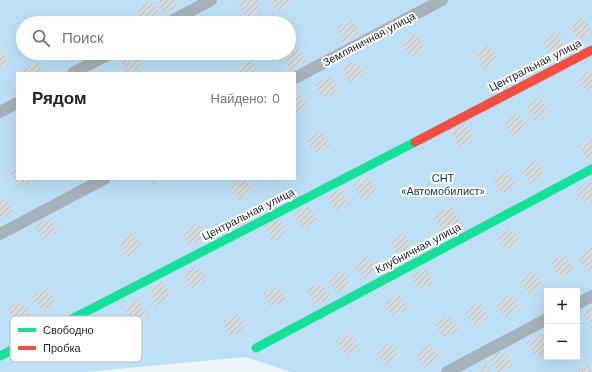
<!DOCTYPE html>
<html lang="ru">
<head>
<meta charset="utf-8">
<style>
	body { margin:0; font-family:"Work Sans",sans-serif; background:#f6f6f6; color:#202124 }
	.controls { position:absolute; right:12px; bottom:12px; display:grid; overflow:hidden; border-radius:0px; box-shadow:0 4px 16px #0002 }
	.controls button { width:36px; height:36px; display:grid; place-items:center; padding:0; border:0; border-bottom:1px solid #e0e0e0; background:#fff; color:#202124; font:20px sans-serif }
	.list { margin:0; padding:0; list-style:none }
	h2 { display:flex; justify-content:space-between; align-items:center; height:52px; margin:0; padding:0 16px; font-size:17px }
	h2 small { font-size:13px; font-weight:400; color:#757577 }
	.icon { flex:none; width:22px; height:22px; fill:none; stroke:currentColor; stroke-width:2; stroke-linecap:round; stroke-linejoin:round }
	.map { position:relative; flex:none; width:592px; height:372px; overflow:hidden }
	.search { position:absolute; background:#fff; box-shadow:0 4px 16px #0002; left:16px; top:16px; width:280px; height:44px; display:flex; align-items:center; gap:10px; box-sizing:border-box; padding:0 14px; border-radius:22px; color:#757577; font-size:15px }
	.panel { position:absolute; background:#fff; box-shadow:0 4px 16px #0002; left:16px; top:72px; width:280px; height:108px; border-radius:0px }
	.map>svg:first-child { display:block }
	.green { fill:#bde0f7; fill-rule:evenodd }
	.building { fill:url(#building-hatch) }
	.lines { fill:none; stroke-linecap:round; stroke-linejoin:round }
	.street { stroke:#a6b2b9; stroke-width:12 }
	.fast { stroke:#16e098; stroke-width:9 }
	.jam { stroke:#f24e42; stroke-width:9 }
	.labels { text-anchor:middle; stroke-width:4; stroke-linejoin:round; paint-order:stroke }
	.street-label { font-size:11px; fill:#1a2227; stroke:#fff }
	.park-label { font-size:11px; fill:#0d384f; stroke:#fff }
	.key { fill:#fff; stroke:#babdbe; stroke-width:1 }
	.key-label { font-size:11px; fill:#1a2227 }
</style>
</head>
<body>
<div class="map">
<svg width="592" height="372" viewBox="0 0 592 372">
	<defs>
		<pattern id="building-hatch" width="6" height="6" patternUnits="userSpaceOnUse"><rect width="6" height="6" fill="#d4dce0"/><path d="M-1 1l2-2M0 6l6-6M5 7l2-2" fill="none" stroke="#b5bcc0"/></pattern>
	</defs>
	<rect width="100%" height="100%" fill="#eef5f9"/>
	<path class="green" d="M 0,0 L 592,0 L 592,372 L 291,372 L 246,357 L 84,372 L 0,372 ZM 23,23 L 289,23 L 289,53 L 23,53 ZM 17,73 L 295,73 L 295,179 L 17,179 ZM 547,291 L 577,291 L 577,357 L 547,357 Z"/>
	<g class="building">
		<polygon points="152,0 159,15 144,23 136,8"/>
		<polygon points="157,0 177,0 179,5 164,13"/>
		<polygon points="244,0 257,0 262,10 246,18 238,3"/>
		<polygon points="271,0 290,0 292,3 276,11"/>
		<polygon points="201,15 205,23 185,23"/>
		<polygon points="584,17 592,32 579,41 569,26"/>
		<polygon points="351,19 359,34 344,42 336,27"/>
		<polygon points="557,32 566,47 552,56 542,42"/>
		<polygon points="417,34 425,49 410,57 402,42"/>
		<polygon points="488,45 498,59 483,69 474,54"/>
		<polygon points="298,47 306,62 290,70 282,55"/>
		<polygon points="0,49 9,64 0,68"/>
		<polygon points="70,53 88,53 74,61"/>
		<polygon points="129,53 136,53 143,65 127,73 119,58"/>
		<polygon points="357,60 365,75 349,83 341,68"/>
		<polygon points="252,61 259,73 239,73 237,69"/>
		<polygon points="38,62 44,73 24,73 22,70"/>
		<polygon points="592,69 592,90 587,93 577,78"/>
		<polygon points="331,76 339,91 323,99 315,84"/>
		<polygon points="299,93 307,108 295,114 295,95"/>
		<polygon points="540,97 549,112 535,121 525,107"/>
		<polygon points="518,113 527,127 513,136 503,122"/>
		<polygon points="465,123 475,138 460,148 451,133"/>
		<polygon points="321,130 330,145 316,154 306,139"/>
		<polygon points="592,138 592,158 588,161 579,146"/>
		<polygon points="536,160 545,174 531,184 521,169"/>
		<polygon points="17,169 17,179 35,179 18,188 10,173"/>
		<polygon points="506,170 516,184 502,194 492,179"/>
		<polygon points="367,176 377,191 362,200 353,185"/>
		<polygon points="149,179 162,179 152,184"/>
		<polygon points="239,179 245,179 253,191 238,200 229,185"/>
		<polygon points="590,180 592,183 592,200 585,204 576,190"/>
		<polygon points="341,188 351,203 336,212 327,197"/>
		<polygon points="6,197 13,212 0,219 0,200"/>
		<polygon points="308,205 317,220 303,229 293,214"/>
		<polygon points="452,206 463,225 443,236 433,216"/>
		<polygon points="50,217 58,232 42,240 35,225"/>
		<polygon points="278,218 287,233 273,242 264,227"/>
		<polygon points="198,223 206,238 190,246 182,231"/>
		<polygon points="511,228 520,242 506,252 496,237"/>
		<polygon points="132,233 142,247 128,257 118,242"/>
		<polygon points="404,233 413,248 399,257 390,242"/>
		<polygon points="592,247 592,268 587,271 578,257"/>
		<polygon points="564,254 574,269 559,278 550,263"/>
		<polygon points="368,256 378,270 364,279 354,265"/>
		<polygon points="197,266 207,281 192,290 183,275"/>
		<polygon points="425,267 434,282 420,291 411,277"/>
		<polygon points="342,269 351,284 337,293 328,279"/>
		<polygon points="533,271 543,285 529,295 519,280"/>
		<polygon points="162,282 172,297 157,306 148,291"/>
		<polygon points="321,282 330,297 316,306 306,291"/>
		<polygon points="277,284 286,299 272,308 263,294"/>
		<polygon points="47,288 55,303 40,311 31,296"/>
		<polygon points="399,294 408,308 394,318 384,303"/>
		<polygon points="510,294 520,308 505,318 496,303"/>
		<polygon points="138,299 148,314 133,323 124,308"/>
		<polygon points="22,300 30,316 15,324 7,308"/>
		<polygon points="479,303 489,317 474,327 465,312"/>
		<polygon points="592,308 592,329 583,314"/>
		<polygon points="236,313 245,328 231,337 222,322"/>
		<polygon points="449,315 459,330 444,339 435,324"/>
		<polygon points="350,332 360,347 345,356 336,341"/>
		<polygon points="541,333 547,342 547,350 536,357 527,342"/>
		<polygon points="390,341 399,356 385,365 376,351"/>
		<polygon points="430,344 439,359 425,368 415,354"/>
		<polygon points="503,350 513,364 501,372 498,372 489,359"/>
		<polygon points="588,363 592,372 574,372"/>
		<polygon points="486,365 491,372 475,372"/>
	</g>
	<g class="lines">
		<g class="street">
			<polyline points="168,23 211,0"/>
			<polyline points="73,73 111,53"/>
			<polyline points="295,78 442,0"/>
			<polyline points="0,112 17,103"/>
			<polyline points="0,234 104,179"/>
			<polyline points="577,304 592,296"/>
			<polyline points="447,372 547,319"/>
		</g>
		<g class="fast">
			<polyline points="256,348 592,169"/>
			<polyline points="0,356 415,142"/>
		</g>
		<polyline class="jam" points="415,142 592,50"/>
	</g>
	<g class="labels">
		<g class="street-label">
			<text transform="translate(369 39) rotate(-28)" y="4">Земляничная улица</text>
			<text transform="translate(535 65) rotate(-27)" y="4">Центральная улица</text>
			<text transform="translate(248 214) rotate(-27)" y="4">Центральная улица</text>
			<text transform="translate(418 248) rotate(-28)" y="4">Клубничная улица</text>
		</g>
		<g class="park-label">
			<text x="443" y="182">СНТ<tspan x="443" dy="13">«Автомобилист»</tspan></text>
		</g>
	</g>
	<rect x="10" y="316" width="132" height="46" rx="6" class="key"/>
	<rect x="18" y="328" width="18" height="4" fill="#16e098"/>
	<rect x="18" y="346" width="18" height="4" fill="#f24e42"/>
	<g class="key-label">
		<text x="43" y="334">Свободно</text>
		<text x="43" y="352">Пробка</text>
	</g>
</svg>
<div class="controls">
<button>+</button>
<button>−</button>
</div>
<div class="search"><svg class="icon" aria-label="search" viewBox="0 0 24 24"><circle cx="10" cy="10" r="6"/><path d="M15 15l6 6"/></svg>Поиск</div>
<section class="panel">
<h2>Рядом<small>Найдено: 0</small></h2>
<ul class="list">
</ul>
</section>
</div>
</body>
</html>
